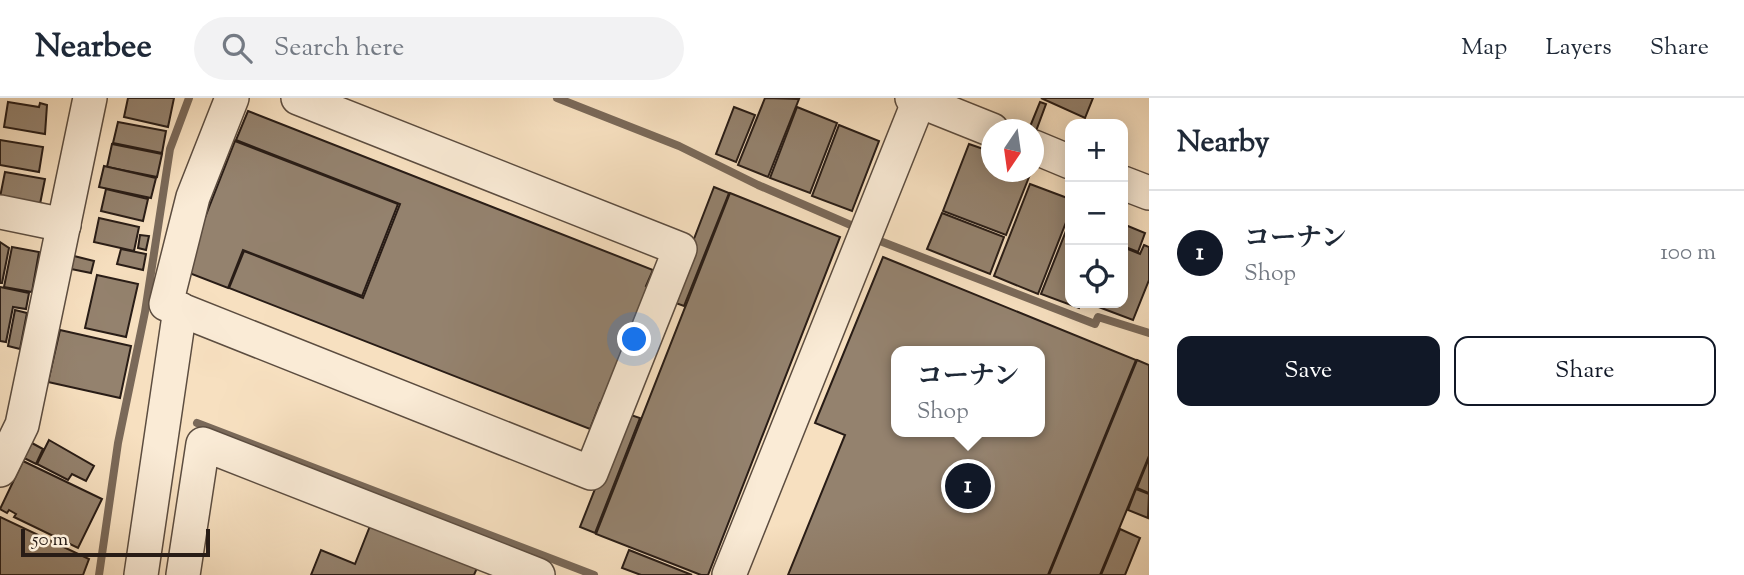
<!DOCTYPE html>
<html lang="en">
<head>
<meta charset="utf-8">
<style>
	body { margin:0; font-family:"Sorts Mill Goudy","Noto Serif JP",serif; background:#f2f2f3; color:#1f2937 }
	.controls { position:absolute; right:21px; top:21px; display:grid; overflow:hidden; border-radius:14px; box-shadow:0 4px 18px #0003 }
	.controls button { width:63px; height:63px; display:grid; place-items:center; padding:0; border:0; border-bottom:2px solid #e0e1e3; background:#fff; color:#1f2937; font:35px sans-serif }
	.compass { position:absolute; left:981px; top:21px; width:63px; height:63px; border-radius:50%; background:#fff; box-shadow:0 4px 18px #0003; rotate:193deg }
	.scale { position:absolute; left:21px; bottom:18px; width:189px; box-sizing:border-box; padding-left:7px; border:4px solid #281c16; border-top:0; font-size:19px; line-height:24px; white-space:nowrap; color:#281c16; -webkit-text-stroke:5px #faebd6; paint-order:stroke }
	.you { position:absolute; left:635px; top:242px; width:24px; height:24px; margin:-18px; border:5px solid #fff; border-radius:50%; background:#1a73e8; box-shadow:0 0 0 10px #1a73e833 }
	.badge { display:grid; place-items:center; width:46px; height:46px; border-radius:50%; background:#111827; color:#fff; font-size:23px; font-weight:700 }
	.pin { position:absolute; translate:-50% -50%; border:4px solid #fff; box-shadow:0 2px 7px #0006 }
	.popup { position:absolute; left:891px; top:248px; width:154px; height:91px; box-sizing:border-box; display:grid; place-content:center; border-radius:14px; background:#fff; filter:drop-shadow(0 2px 5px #0005); font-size:23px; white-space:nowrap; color:#747a83 }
	.popup b { font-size:26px; color:#1f2937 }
	.popup::after { content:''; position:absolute; left:50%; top:100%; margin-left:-14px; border:14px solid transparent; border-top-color:#fff }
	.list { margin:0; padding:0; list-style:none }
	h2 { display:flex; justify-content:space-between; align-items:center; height:91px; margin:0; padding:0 28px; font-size:30px }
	h2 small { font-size:23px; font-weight:400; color:#747a83 }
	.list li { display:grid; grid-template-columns:46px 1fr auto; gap:21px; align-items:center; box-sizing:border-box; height:126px; padding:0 28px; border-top:2px solid #e0e1e3 }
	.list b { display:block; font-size:26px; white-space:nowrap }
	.list p { margin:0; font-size:23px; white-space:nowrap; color:#747a83 }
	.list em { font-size:23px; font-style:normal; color:#747a83 }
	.actions { display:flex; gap:14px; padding:21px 28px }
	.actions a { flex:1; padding:16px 0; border:2px solid #111827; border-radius:14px; text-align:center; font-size:24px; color:#111827 }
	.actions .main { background:#111827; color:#fff }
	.icon { flex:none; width:38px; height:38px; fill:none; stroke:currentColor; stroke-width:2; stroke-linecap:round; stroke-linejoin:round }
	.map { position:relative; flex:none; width:1149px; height:477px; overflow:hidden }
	header { display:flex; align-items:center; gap:42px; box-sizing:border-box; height:98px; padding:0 35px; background:#fff; border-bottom:2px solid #e0e1e3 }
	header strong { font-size:33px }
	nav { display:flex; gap:38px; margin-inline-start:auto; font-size:24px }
	.search { width:490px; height:63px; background:#f2f2f3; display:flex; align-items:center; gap:18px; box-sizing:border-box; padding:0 24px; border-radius:38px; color:#747a83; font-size:26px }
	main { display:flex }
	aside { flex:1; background:#fff }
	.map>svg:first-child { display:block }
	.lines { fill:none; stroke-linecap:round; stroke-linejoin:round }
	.stream { stroke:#7a6959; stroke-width:8 }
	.building { fill:#94826e; stroke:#281c16; stroke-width:2; fill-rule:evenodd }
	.minor-casing { stroke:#5c4d40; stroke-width:36 }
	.minor { stroke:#faebd6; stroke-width:33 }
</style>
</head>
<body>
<header>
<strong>Nearbee</strong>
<div class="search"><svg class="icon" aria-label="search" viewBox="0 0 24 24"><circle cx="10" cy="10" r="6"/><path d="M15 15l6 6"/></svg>Search here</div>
<nav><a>Map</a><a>Layers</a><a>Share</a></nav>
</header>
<main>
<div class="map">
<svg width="1149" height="477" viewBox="0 0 1149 477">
	<rect width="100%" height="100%" fill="#f7e0c0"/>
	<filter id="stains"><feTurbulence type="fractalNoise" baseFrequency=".00286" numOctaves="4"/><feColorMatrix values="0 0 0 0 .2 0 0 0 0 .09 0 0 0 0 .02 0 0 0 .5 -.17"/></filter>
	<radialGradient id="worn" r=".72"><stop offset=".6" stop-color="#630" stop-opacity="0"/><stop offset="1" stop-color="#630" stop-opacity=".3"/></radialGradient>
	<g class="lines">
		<g class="stream">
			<polyline points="557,0 679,48 758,87 853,128"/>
			<polyline points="880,143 1095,226 1098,219 1149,235"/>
			<polyline points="197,325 594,477"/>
			<polyline points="99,477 118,345 145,214 170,51 189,0"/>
		</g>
	</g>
	<g class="building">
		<polygon points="128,0 174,0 168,29 124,19"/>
		<polygon points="765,0 799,1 768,79 738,67"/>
		<polygon points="1041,0 1093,0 1085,20"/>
		<polygon points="8,4 39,9 40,5 47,7 45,36 4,29"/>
		<polygon points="1040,4 1046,6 1036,33 1029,31"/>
		<polygon points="734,9 755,17 736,64 716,56"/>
		<polygon points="797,9 837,25 810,95 770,80"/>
		<polygon points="248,13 653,172 646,188 659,193 613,309 600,305 590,331 229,190 244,153 363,200 400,106 236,42"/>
		<polygon points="118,24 166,33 162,55 113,45"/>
		<polygon points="839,27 879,43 852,113 812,98"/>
		<polygon points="0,42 43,49 39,74 0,67"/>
		<polygon points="235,43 398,106 362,198 243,152 228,190 184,173"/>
		<polygon points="112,46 162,56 157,79 107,69"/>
		<polygon points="969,46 992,54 992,74 1031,74 1006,137 943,113"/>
		<polygon points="104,68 156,80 151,100 99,89"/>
		<polygon points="5,74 45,81 40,106 0,99"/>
		<polygon points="1030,86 1070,101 1070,114 1038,196 994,178"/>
		<polygon points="714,89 729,95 684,208 670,203"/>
		<polygon points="106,91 148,101 143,123 101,113"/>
		<polygon points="730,95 840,139 708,477 701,477 596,436"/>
		<polygon points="942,115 1004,139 990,176 927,151"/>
		<polygon points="99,120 139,129 134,153 94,144"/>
		<polygon points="1123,126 1145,135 1138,154 1123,148"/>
		<polygon points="1068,128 1070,129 1070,205 1081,205 1079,210 1041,196"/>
		<polygon points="140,137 149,138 146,152 138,150"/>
		<polygon points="0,144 9,150 2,185 0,185"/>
		<polygon points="1144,147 1149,149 1149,182 1133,222 1088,205 1123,205 1123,149 1140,156"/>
		<polygon points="12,149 39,154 32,194 4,189"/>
		<polygon points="121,151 146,156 143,172 117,166"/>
		<polygon points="74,158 94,163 91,175 71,171"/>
		<path d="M 883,159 L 1136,262 L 1048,477 L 788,477 L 845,337 L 815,325 ZM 896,253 L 1040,253 L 1040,334 L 896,334 Z"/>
		<polygon points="97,177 138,186 126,239 85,230"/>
		<polygon points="0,189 29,195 26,211 13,209 6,244 0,243"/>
		<polygon points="15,212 27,215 20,251 8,248"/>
		<polygon points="60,232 131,248 120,300 48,284"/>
		<polygon points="1137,262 1149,267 1149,358 1100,477 1049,477"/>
		<polygon points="625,315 640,320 595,435 580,429"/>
		<polygon points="49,342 94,368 86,383 72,376 68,382 37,366"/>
		<polygon points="30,344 43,351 36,366 22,359"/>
		<polygon points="1149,360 1149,395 1137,390"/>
		<polygon points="23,363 102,401 78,450 14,419 16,416 9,412 7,415 0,411"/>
		<polygon points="1136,391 1149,396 1148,420 1128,412"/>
		<polygon points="0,419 89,461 83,477 0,477"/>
		<polygon points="370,428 477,470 474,477 311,477 321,452 355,466"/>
		<polygon points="1120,431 1140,440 1125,477 1101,477"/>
		<polygon points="629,452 692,477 641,477 622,470"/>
	</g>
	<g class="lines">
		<defs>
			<g id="minor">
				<polyline points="232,0 193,99 166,206 591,375 680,151 298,0"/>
				<polyline points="912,0 992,32"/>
				<polyline points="1034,49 1070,64"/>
				<polyline points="1123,85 1149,95"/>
				<polyline points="0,114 64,127"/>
				<polyline points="0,372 22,327 90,0"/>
				<polyline points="141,477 180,211"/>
				<polyline points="183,477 203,346 538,477"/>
				<polyline points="729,477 920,0"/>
			</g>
		</defs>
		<use href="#minor" class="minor-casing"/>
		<use href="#minor" class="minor"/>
	</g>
	<rect width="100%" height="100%" filter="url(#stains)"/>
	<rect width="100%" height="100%" fill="url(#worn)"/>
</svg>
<div class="controls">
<button>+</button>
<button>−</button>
<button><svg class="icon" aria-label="locate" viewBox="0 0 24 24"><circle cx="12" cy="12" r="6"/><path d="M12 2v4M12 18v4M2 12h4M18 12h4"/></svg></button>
</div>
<svg class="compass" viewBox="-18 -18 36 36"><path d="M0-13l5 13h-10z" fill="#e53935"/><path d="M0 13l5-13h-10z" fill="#747a83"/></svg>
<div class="scale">50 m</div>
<div class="you"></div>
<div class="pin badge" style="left:968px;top:388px">1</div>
<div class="popup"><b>コーナン</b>Shop</div>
</div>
<aside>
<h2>Nearby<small></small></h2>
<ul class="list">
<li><span class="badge">1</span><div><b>コーナン</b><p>Shop</p></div><em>100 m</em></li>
</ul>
<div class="actions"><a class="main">Save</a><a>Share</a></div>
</aside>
</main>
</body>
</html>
